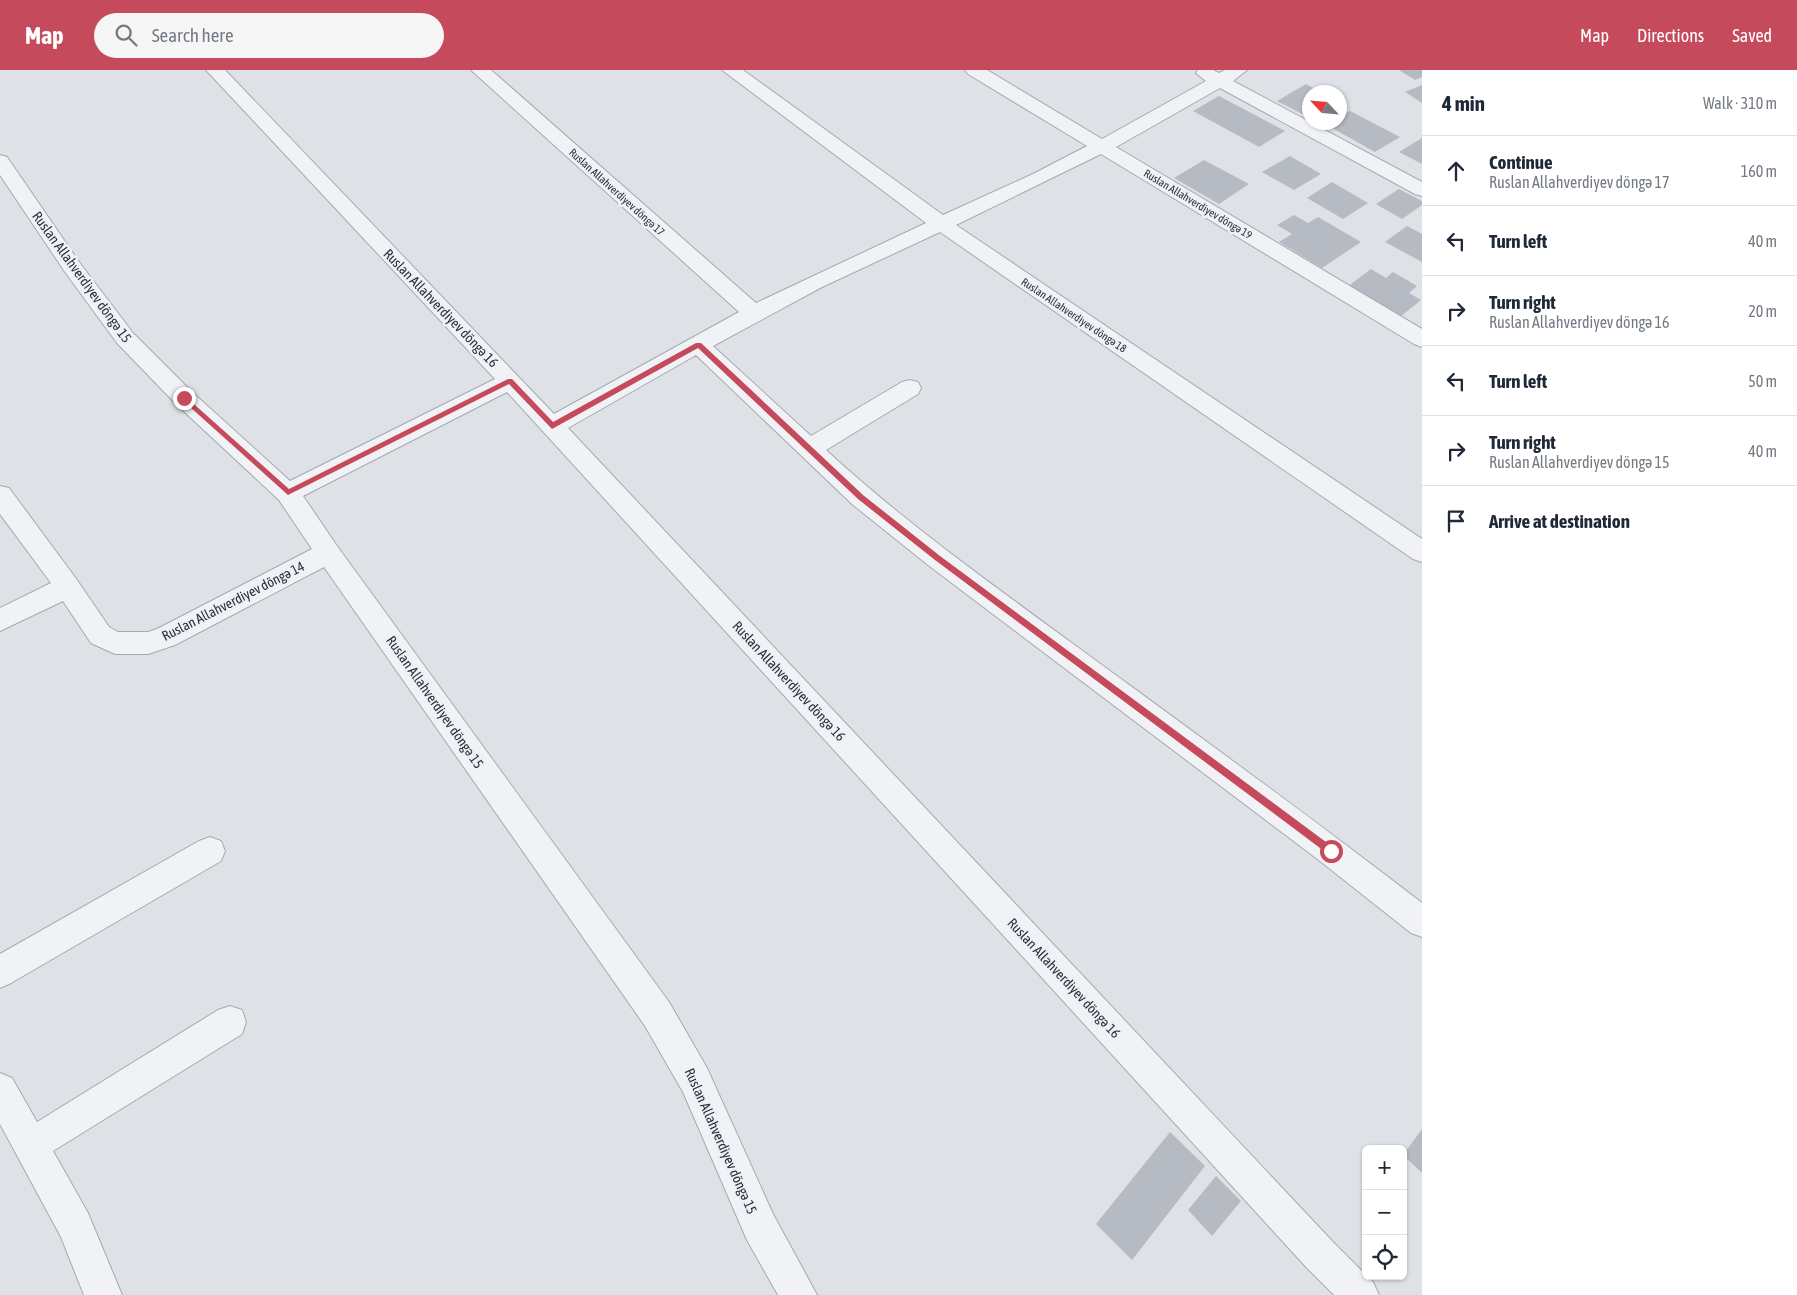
<!DOCTYPE html>
<html lang="en">
<head>
<meta charset="utf-8">
<style>
	body { margin:0; font-family:"Asap Condensed",sans-serif; background:#f6f6f7; color:#1f2937 }
	.controls { position:absolute; right:15px; bottom:15px; display:grid; overflow:hidden; border-radius:8px; box-shadow:0 1px 4px #0004 }
	.controls button { width:45px; height:45px; display:grid; place-items:center; padding:0; border:0; border-bottom:1px solid #e0e1e3; background:#fff; color:#1f2937; font:25px sans-serif }
	.compass { position:absolute; left:1302px; top:15px; width:45px; height:45px; border-radius:50%; background:#fff; box-shadow:0 1px 4px #0004; rotate:296deg }
	.stop { position:absolute; width:15px; height:15px; margin:-11px; border:4px solid #c54a5c; border-radius:50%; background:#fff }
	.stop.end { background:#c54a5c; border-color:#fff; box-shadow:0 1px 5px #0008 }
	.list { margin:0; padding:0; list-style:none }
	h2 { display:flex; justify-content:space-between; align-items:center; height:65px; margin:0; padding:0 20px; font-size:21px }
	h2 small { font-size:16px; font-weight:400; color:#747a83 }
	.list li { display:grid; grid-template-columns:32px 1fr auto; gap:15px; align-items:center; box-sizing:border-box; height:70px; padding:0 20px; border-top:1px solid #e0e1e3 }
	.list b { display:block; font-size:19px; white-space:nowrap }
	.list p { margin:0; font-size:16px; white-space:nowrap; color:#747a83 }
	.list em { font-size:16px; font-style:normal; color:#747a83 }
	.icon { flex:none; width:28px; height:28px; fill:none; stroke:currentColor; stroke-width:2; stroke-linecap:round; stroke-linejoin:round }
	.map { position:relative; flex:none; width:1422px; height:1225px; overflow:hidden }
	header { display:flex; align-items:center; gap:30px; box-sizing:border-box; height:70px; padding:0 25px; background:#c54a5c; color:#fff }
	header strong { font-size:24px }
	nav { display:flex; gap:28px; margin-inline-start:auto; font-size:18px }
	.search { width:350px; height:45px; background:#f6f6f7; display:flex; align-items:center; gap:12px; box-sizing:border-box; padding:0 18px; border-radius:28px; color:#747a83; font-size:19px }
	main { display:flex }
	aside { flex:1; background:#fff }
	.map>svg:first-child { display:block }
	.building { fill:#b6bbc3 }
	.lines { fill:none; stroke-linecap:round; stroke-linejoin:round }
	.minor-casing { stroke:#a4a9b1; stroke-width:2 }
	.minor { fill:#f1f2f6; fill-rule:evenodd }
	.route { fill:#c54a5c }
	.labels { text-anchor:middle; stroke-width:5; stroke-linejoin:round; paint-order:stroke }
	.far-street-label { font-size:11px; fill:#28303d; stroke:#eef1f5 }
	.street-label { font-size:14px; fill:#28303d; stroke:#eef1f5 }
</style>
</head>
<body>
<header>
<strong>Map</strong>
<div class="search"><svg class="icon" aria-label="search" viewBox="0 0 24 24"><circle cx="10" cy="10" r="6"/><path d="M15 15l6 6"/></svg>Search here</div>
<nav><a>Map</a><a>Directions</a><a>Saved</a></nav>
</header>
<main>
<div class="map">
<svg width="1422" height="1225" viewBox="0 0 1422 1225">
	<rect width="100%" height="100%" fill="#dee2e7"/>
	<g class="building">
		<polygon points="1399,0 1422,0 1422,7 1415,10"/>
		<polygon points="1306,14 1321,22 1310,22 1310,48 1277,31"/>
		<polygon points="1422,15 1422,33 1405,22"/>
		<polygon points="1219,26 1285,61 1259,77 1193,41"/>
		<polygon points="1350,41 1400,67 1375,82 1325,54 1340,52 1340,46"/>
		<polygon points="1422,68 1422,94 1399,82"/>
		<polygon points="1290,86 1321,104 1294,120 1262,102"/>
		<polygon points="1204,90 1249,114 1219,134 1174,108"/>
		<polygon points="1332,112 1368,133 1343,149 1307,128"/>
		<polygon points="1399,119 1422,131 1422,135 1402,149 1376,134"/>
		<polygon points="1294,145 1308,153 1318,147 1361,172 1322,198 1279,172 1292,164 1277,155"/>
		<polygon points="1407,156 1422,164 1422,192 1385,172"/>
		<polygon points="1371,199 1386,208 1393,202 1417,216 1409,223 1421,230 1400,247 1347,217"/>
		<polygon points="1422,1059 1422,1103 1403,1085"/>
		<polygon points="1170,1062 1205,1096 1132,1190 1096,1154"/>
		<polygon points="1216,1106 1241,1131 1212,1166 1188,1140"/>
	</g>
	<g class="lines">
		<defs>
			<g id="minor">
				<path d="M 206,0 L 225,0 L 554,344 L 739,242 L 471,0 L 491,0 L 756,233 L 926,153 L 722,0 L 743,0 L 943,145 L 1033,104 L 1087,76 L 968,4 L 965,0 L 987,0 L 1102,69 L 1206,11 L 1196,3 L 1198,0 L 1213,0 L 1219,3 L 1225,0 L 1247,0 L 1233,11 L 1422,112 L 1422,126 L 1415,124 L 1220,18 L 1116,77 L 1422,259 L 1422,277 L 1414,274 L 1101,84 L 956,155 L 1422,469 L 1422,492 L 1413,489 L 940,162 L 822,217 L 713,276 L 811,366 L 902,312 L 910,310 L 918,312 L 921,318 L 918,324 L 826,380 C 904,452 990,513 1076,576 C 1192,661 1308,745 1422,833 L 1422,867 L 1411,863 L 1320,791 L 928,495 L 852,434 L 696,285 L 568,358 L 1333,1172 L 1373,1212 L 1379,1225 L 1334,1225 L 1307,1198 L 507,322 L 303,426 L 337,476 L 669,932 L 707,998 L 773,1144 L 817,1225 L 778,1225 L 747,1170 L 683,1022 L 645,956 L 324,497 L 175,575 L 148,584 L 115,584 L 91,573 L 63,531 L 0,561 L 0,538 L 51,513 L 0,444 L 0,416 L 9,418 L 77,510 L 109,557 L 118,562 L 148,562 L 157,559 L 312,479 L 279,430 L 176,334 L 117,273 L 65,202 L 0,105 L 0,85 L 7,87 L 79,192 L 133,263 L 192,322 L 290,411 L 495,309 Z"/>
				<polygon points="210,767 221,771 225,781 221,791 11,913 0,918 0,884 199,771"/>
				<polygon points="230,936 242,940 246,952 242,964 53,1081 88,1143 122,1225 84,1225 61,1167 0,1054 0,1003 12,1008 37,1052 218,940"/>
			</g>
		</defs>
		<use href="#minor" class="minor-casing"/>
		<use href="#minor" class="minor"/>
	</g>
	<polygon class="route" points="696,273 701,273 863,425 940,486 1334,778 1334,784 1328,784 935,490 858,429 698,278 552,359 509,314 288,425 180,328 186,327 289,419 508,309 512,309 553,352"/>
	<g class="labels">
		<g class="far-street-label">
			<text transform="translate(617 122) rotate(42)" y="4">Ruslan Allahverdiyev döngə 17</text>
			<text transform="translate(1198 134) rotate(31)" y="4">Ruslan Allahverdiyev döngə 19</text>
			<text transform="translate(1074 245) rotate(34)" y="4">Ruslan Allahverdiyev döngə 18</text>
		</g>
		<g class="street-label">
			<text transform="translate(82 207) rotate(54)" y="5">Ruslan Allahverdiyev döngə 15</text>
			<text transform="translate(441 238) rotate(46)" y="5">Ruslan Allahverdiyev döngə 16</text>
			<text transform="translate(233 531) rotate(-27)" y="5">Ruslan Allahverdiyev döngə 14</text>
			<text transform="translate(789 611) rotate(47)" y="5">Ruslan Allahverdiyev döngə 16</text>
			<text transform="translate(435 632) rotate(55)" y="5">Ruslan Allahverdiyev döngə 15</text>
			<text transform="translate(1064 908) rotate(47)" y="5">Ruslan Allahverdiyev döngə 16</text>
			<text transform="translate(721 1071) rotate(66)" y="5">Ruslan Allahverdiyev döngə 15</text>
		</g>
	</g>
</svg>
<div class="controls">
<button>+</button>
<button>−</button>
<button><svg class="icon" aria-label="locate" viewBox="0 0 24 24"><circle cx="12" cy="12" r="6"/><path d="M12 2v4M12 18v4M2 12h4M18 12h4"/></svg></button>
</div>
<svg class="compass" viewBox="-18 -18 36 36"><path d="M0-13l5 13h-10z" fill="#e53935"/><path d="M0 13l5-13h-10z" fill="#747a83"/></svg>
<div class="stop" style="left:1331px;top:781px"></div>
<div class="stop end" style="left:184px;top:328px"></div>
</div>
<aside>
<h2>4 min<small>Walk · 310 m</small></h2>
<ul class="list">
<li><svg class="icon" aria-label="ahead" viewBox="0 0 24 24"><path d="M12 20V5M6 11l6-6 6 6"/></svg><div><b>Continue</b><p>Ruslan Allahverdiyev döngə 17</p></div><em>160 m</em></li>
<li><svg class="icon" aria-label="left" viewBox="0 0 24 24"><path d="M17 20v-9H6M10 6l-5 5 5 5"/></svg><div><b>Turn left</b></div><em>40 m</em></li>
<li><svg class="icon" aria-label="right" viewBox="0 0 24 24"><path d="M7 20v-9h11M14 6l5 5-5 5"/></svg><div><b>Turn right</b><p>Ruslan Allahverdiyev döngə 16</p></div><em>20 m</em></li>
<li><svg class="icon" aria-label="left" viewBox="0 0 24 24"><path d="M17 20v-9H6M10 6l-5 5 5 5"/></svg><div><b>Turn left</b></div><em>50 m</em></li>
<li><svg class="icon" aria-label="right" viewBox="0 0 24 24"><path d="M7 20v-9h11M14 6l5 5-5 5"/></svg><div><b>Turn right</b><p>Ruslan Allahverdiyev döngə 15</p></div><em>40 m</em></li>
<li><svg class="icon" aria-label="arrive" viewBox="0 0 24 24"><path d="M6 21V4h12l-3 4 3 4H6"/></svg><div><b>Arrive at destination</b></div></li>
</ul>
</aside>
</main>
</body>
</html>
